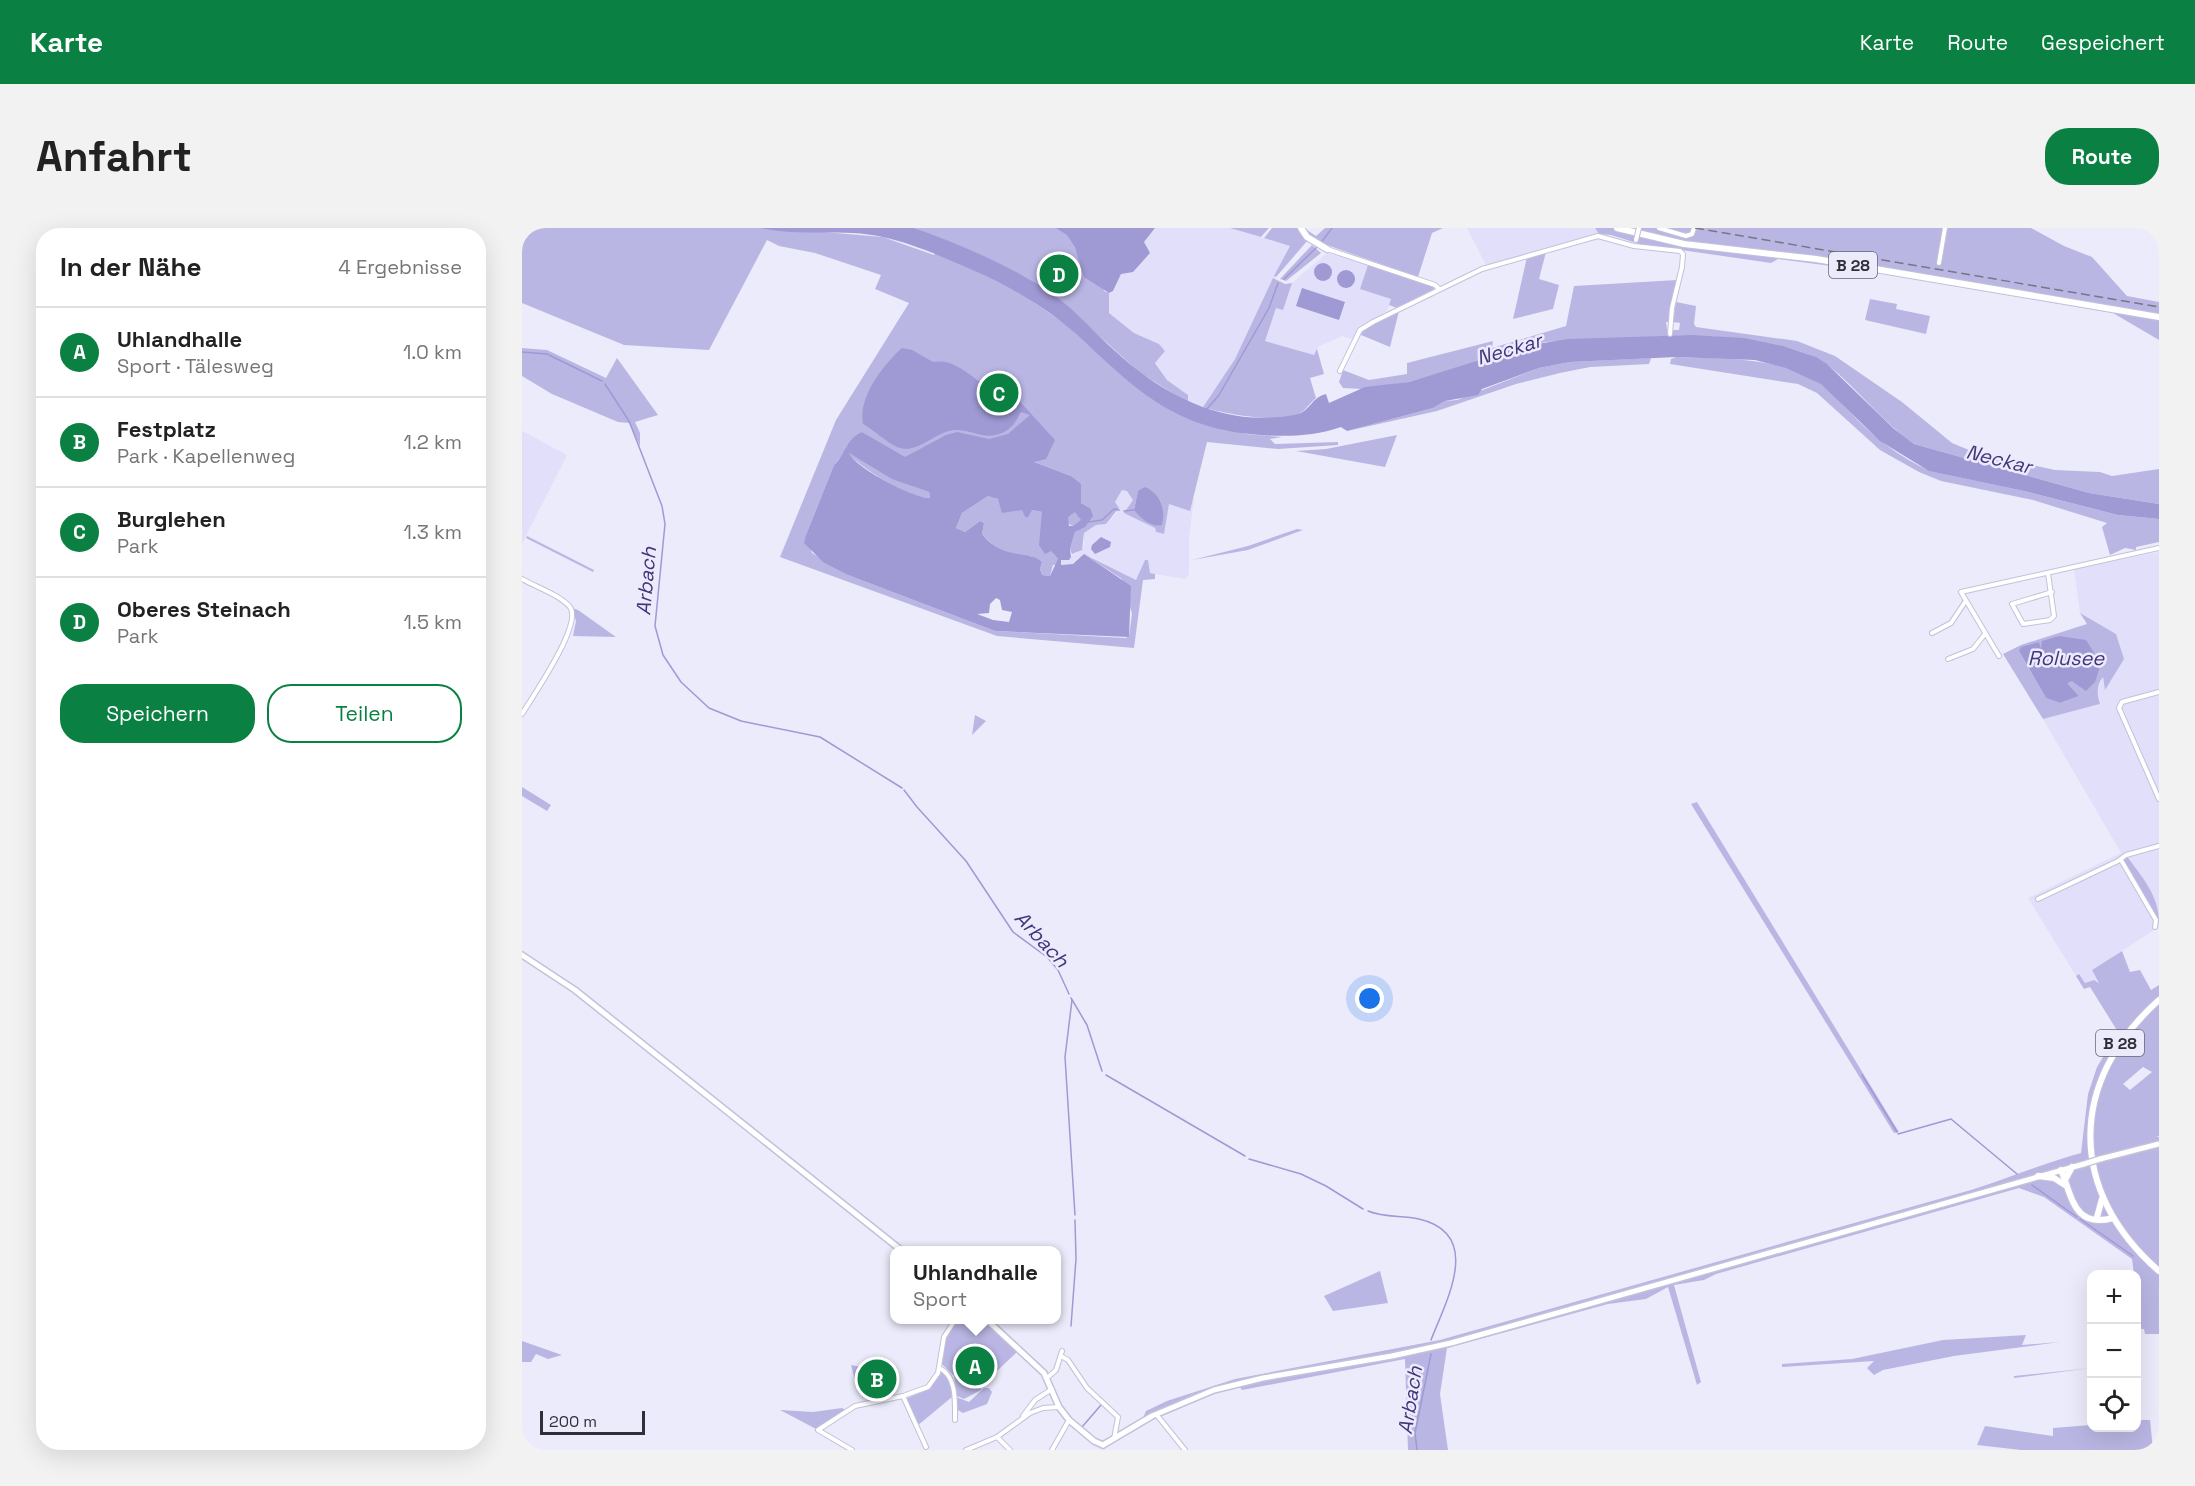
<!DOCTYPE html>
<html lang="de">
<head>
<meta charset="utf-8">
<style>
	body { margin:0; font-family:"Space Grotesk",sans-serif; background:#f2f2f2; color:#222 }
	.controls { position:absolute; right:18px; bottom:18px; display:grid; overflow:hidden; border-radius:12px; box-shadow:0 6px 24px #0002 }
	.controls button { width:54px; height:54px; display:grid; place-items:center; padding:0; border:0; border-bottom:2px solid #e0e0e0; background:#fff; color:#222; font:30px sans-serif }
	.scale { position:absolute; left:18px; bottom:15px; width:105px; box-sizing:border-box; padding-left:6px; border:3px solid #302f39; border-top:0; font-size:16px; line-height:21px; white-space:nowrap; color:#302f39; -webkit-text-stroke:4px #ecebfb; paint-order:stroke }
	.you { position:absolute; left:848px; top:771px; width:21px; height:21px; margin:-15px; border:4px solid #fff; border-radius:50%; background:#1a73e8; box-shadow:0 0 0 9px #1a73e833 }
	.badge { display:grid; place-items:center; width:39px; height:39px; border-radius:50%; background:#0b8043; color:#fff; font-size:20px; font-weight:700 }
	.pin { position:absolute; translate:-50% -50%; border:3px solid #fff; box-shadow:0 2px 6px #0006 }
	.popup { position:absolute; left:368px; top:1018px; width:171px; height:78px; box-sizing:border-box; display:grid; place-content:center; border-radius:12px; background:#fff; filter:drop-shadow(0 2px 4px #0005); font-size:20px; white-space:nowrap; color:#767676 }
	.popup b { font-size:22px; color:#222 }
	.popup::after { content:''; position:absolute; left:50%; top:100%; margin-left:-12px; border:12px solid transparent; border-top-color:#fff }
	.list { margin:0; padding:0; list-style:none }
	h2 { display:flex; justify-content:space-between; align-items:center; height:78px; margin:0; padding:0 24px; font-size:26px }
	h2 small { font-size:20px; font-weight:400; color:#767676 }
	.list li { display:grid; grid-template-columns:39px 1fr auto; gap:18px; align-items:center; box-sizing:border-box; height:90px; padding:0 24px; border-top:2px solid #e0e0e0 }
	.list b { display:block; font-size:22px; white-space:nowrap }
	.list p { margin:0; font-size:20px; white-space:nowrap; color:#767676 }
	.list em { font-size:20px; font-style:normal; color:#767676 }
	.actions { display:flex; gap:12px; padding:18px 24px }
	.actions a { flex:1; padding:14px 0; border:2px solid #0b8043; border-radius:24px; text-align:center; font-size:21px; color:#0b8043 }
	.actions .main { background:#0b8043; color:#fff }
	.icon { flex:none; width:33px; height:33px; fill:none; stroke:currentColor; stroke-width:2; stroke-linecap:round; stroke-linejoin:round }
	.map { position:relative; flex:none; width:1637px; height:1222px; overflow:hidden; border-radius:24px }
	header { display:flex; align-items:center; gap:36px; box-sizing:border-box; height:84px; padding:0 30px; background:#0b8043; color:#fff }
	header strong { font-size:28px }
	nav { display:flex; gap:33px; margin-inline-start:auto; font-size:21px }
	.intro { display:flex; align-items:center; justify-content:space-between; box-sizing:border-box; height:144px; padding:0 36px }
	h1 { margin:0; font-size:42px }
	.button { padding:15px 27px; border-radius:24px; background:#0b8043; color:#fff; font-size:21px; font-weight:700 }
	main { display:flex; gap:36px; padding:0 36px }
	aside { flex:1; background:#fff; border-radius:24px; box-shadow:0 6px 24px #0002 }
	.map>svg:first-child { display:block }
	.built { fill:#e1dffa }
	.green { fill:#bab6e4; fill-rule:evenodd }
	.water { fill:#9f99d4; fill-rule:evenodd }
	.lines { fill:none; stroke-linecap:round; stroke-linejoin:round }
	.stream { stroke:#9f99d4; stroke-width:1.5 }
	.minor-casing { stroke:#c3c1da; stroke-width:6 }
	.secondary-casing { stroke:#c3c1da; stroke-width:8 }
	.primary-casing { stroke:#c3c1da; stroke-width:8 }
	.minor { stroke:#fff; stroke-width:4 }
	.secondary { stroke:#fff; stroke-width:5 }
	.primary { stroke:#fff; stroke-width:6 }
	.rail { stroke:#777683; stroke-width:1.5; stroke-dasharray:9 4.5; stroke-linecap:butt }
	.minor-bridge-casing { stroke:#c3c1da; stroke-width:6; stroke-linecap:butt }
	.secondary-bridge-casing { stroke:#c3c1da; stroke-width:8; stroke-linecap:butt }
	.minor-bridge { stroke:#fff; stroke-width:4 }
	.secondary-bridge { stroke:#fff; stroke-width:5 }
	.labels { text-anchor:middle; stroke-width:5; stroke-linejoin:round; paint-order:stroke }
	.shield { fill:#ecebfb; stroke:#686773; stroke-width:1.5 }
	.shield-label { font-size:16px; font-weight:bold; fill:#302f39 }
	.water-label { font-size:20px; font-style:italic; fill:#43347c; stroke:#ecebfb }
</style>
</head>
<body>
<header>
<strong>Karte</strong>
<nav><a>Karte</a><a>Route</a><a>Gespeichert</a></nav>
</header>
<div class="intro"><h1>Anfahrt</h1><a class="button">Route</a></div>
<main>
<aside>
<h2>In der Nähe<small>4 Ergebnisse</small></h2>
<ul class="list">
<li><span class="badge">A</span><div><b>Uhlandhalle</b><p>Sport · Tälesweg</p></div><em>1.0 km</em></li>
<li><span class="badge">B</span><div><b>Festplatz</b><p>Park · Kapellenweg</p></div><em>1.2 km</em></li>
<li><span class="badge">C</span><div><b>Burglehen</b><p>Park</p></div><em>1.3 km</em></li>
<li><span class="badge">D</span><div><b>Oberes Steinach</b><p>Park</p></div><em>1.5 km</em></li>
</ul>
<div class="actions"><a class="main">Speichern</a><a>Teilen</a></div>
</aside>
<div class="map">
<svg width="1637" height="1222" viewBox="0 0 1637 1222">
	<rect width="100%" height="100%" fill="#ecebfb"/>
	<g class="built">
		<polygon points="633,0 708,0 769,18 713,131 681,179 666,175 666,167 645,152 633,134 643,123 637,116 612,105 587,85 587,65 591,63 599,46 614,39 628,26 622,14"/>
		<polygon points="945,0 1073,0 1077,6 964,37"/>
		<polygon points="805,25 846,37 839,61 870,71 865,83 837,100 832,112 820,108 796,119 793,128 743,113 754,79 761,81 770,55"/>
		<polygon points="0,203 45,227 0,316"/>
		<polygon points="600,262 605,262 611,272 603,285 633,300 634,304 641,306 647,276 659,270 672,271 667,309 667,347 663,351 627,345 626,332 621,336 614,352 568,328 551,336 539,337 539,332 555,325 562,316 562,305 574,297 584,296 595,285 593,274"/>
		<polygon points="1637,324 1637,699 1570,742 1578,754 1572,752 1563,755 1557,747 1554,748 1506,670 1599,625 1521,491 1578,476 1575,463 1581,449 1582,461 1594,406 1558,385 1552,341"/>
	</g>
	<g class="green">
		<path d="M 0,0 L 238,0 L 302,4 L 361,9 L 412,27 L 413,25 L 492,60 L 557,106 L 604,151 L 651,184 L 724,206 L 760,209 L 748,211 L 753,216 L 816,214 L 816,217 L 756,221 L 685,214 L 668,283 L 647,276 L 642,306 L 634,304 L 633,300 L 602,285 L 611,272 L 605,263 L 600,262 L 593,274 L 597,280 L 584,296 L 574,297 L 562,305 L 560,322 L 550,326 L 548,321 L 553,304 L 557,301 L 568,280 L 559,275 L 549,248 L 512,234 L 525,228 L 530,214 L 417,253 L 340,204 L 312,237 L 284,307 L 290,325 L 326,347 L 473,403 L 604,410 L 607,408 L 610,386 L 600,351 L 562,326 L 614,352 L 623,332 L 626,332 L 628,345 L 633,346 L 633,351 L 621,352 L 612,420 L 475,408 L 258,329 L 314,192 L 387,75 L 353,61 L 359,47 L 293,25 L 257,18 L 245,12 L 187,122 L 102,117 L 0,75 ZM 616,263 L 626,294 L 612,282 Z"/>
		<polygon points="392,0 567,0 582,63 587,65 587,85 612,105 637,116 643,123 633,135 645,152 666,167 666,175 617,144 531,66 460,28"/>
		<polygon points="708,0 747,0 739,9"/>
		<polygon points="750,0 776,0 786,12 754,49 752,48 768,18 742,10"/>
		<polygon points="782,0 794,8 803,0 921,0 910,5 896,49 802,16 792,11"/>
		<polygon points="1073,0 1509,0 1542,18 1570,29 1605,68 1637,74 1637,112 1591,85 1332,41 1256,31 1249,35 1118,16 1089,7 1077,6"/>
		<polygon points="790,17 799,25 764,53 758,51"/>
		<polygon points="1024,24 1017,51 1037,57 1031,81 991,91 1005,29"/>
		<polygon points="846,37 911,58 912,61 875,80 867,77 869,71 838,61"/>
		<path d="M 751,50 L 763,56 L 770,55 L 761,82 L 754,80 L 743,113 L 792,127 L 795,121 L 802,146 L 788,150 L 794,170 C 789,174 785,180 780,184 C 762,197 702,186 681,179 L 713,131 Z"/>
		<polygon points="1155,52 1147,94 1144,94 1146,108 1023,114 887,154 839,161 821,160 817,154 821,142 847,152 885,146 885,135 971,113 970,120 1044,98 1052,58"/>
		<polygon points="1348,71 1375,76 1374,81 1408,88 1404,106 1343,92"/>
		<path d="M 1154,74 L 1174,78 L 1172,96 L 1174,99 L 1275,113 L 1313,128 L 1380,174 L 1430,215 L 1471,232 L 1492,233 L 1533,242 L 1578,244 L 1590,248 L 1637,241 L 1637,276 L 1567,265 L 1392,216 C 1360,194 1337,162 1307,138 C 1276,113 1189,106 1150,108 L 1150,102 L 1157,102 L 1158,95 L 1151,94 Z"/>
		<path d="M 877,83 L 868,119 L 839,107 C 844,94 865,88 877,83 Z"/>
		<polygon points="0,120 25,122 84,150 95,130 136,187 113,194 118,205 118,218 107,195 96,194 30,166 0,148"/>
		<path d="M 1154,129 C 1203,131 1259,128 1301,157 C 1311,165 1318,175 1327,183 C 1350,208 1377,229 1408,243 L 1502,263 L 1596,287 L 1637,291 L 1637,314 L 1614,319 L 1614,322 L 1603,320 L 1588,327 L 1580,299 L 1585,295 L 1511,272 L 1419,253 L 1397,244 L 1358,222 L 1295,165 L 1276,156 L 1148,136 L 1149,131 Z"/>
		<polygon points="1129,130 1127,136 1068,139 1038,145 994,156 915,183 825,203 911,180 923,173 935,172 1017,140 1048,134"/>
		<polygon points="875,207 863,239 774,223 804,221"/>
		<path d="M 327,225 L 388,257 L 407,264 L 408,270 C 383,271 346,242 326,227 Z"/>
		<path d="M 466,268 C 479,269 486,282 501,282 L 503,289 L 510,282 L 520,284 C 519,299 525,321 536,331 L 536,337 L 531,337 L 528,348 L 520,347 L 518,341 L 520,334 L 509,328 C 490,332 472,320 460,306 L 462,295 L 458,293 L 443,304 L 434,300 L 440,285 Z"/>
		<circle cx="552" cy="291" r="7"/>
		<polygon points="775,301 781,302 726,322 670,332 726,318"/>
		<polygon points="5,308 72,342 71,344 4,310"/>
		<polygon points="50,380 56,382 94,409 51,408 54,393"/>
		<path d="M 1558,385 L 1594,406 L 1602,431 L 1583,462 L 1581,449 C 1574,458 1575,466 1578,476 L 1521,491 L 1481,426 L 1499,417 L 1565,396 ZM 1517,414 L 1518,420 L 1519,418 L 1579,436 L 1575,446 L 1547,453 L 1546,456 L 1557,468 L 1538,475 L 1524,470 L 1497,423 Z"/>
		<polygon points="453,487 464,493 450,507"/>
		<polygon points="0,559 29,577 25,583 0,568"/>
		<polygon points="1175,574 1377,904 1372,905 1169,576"/>
		<path d="M 1604,627 C 1619,648 1637,667 1637,694 L 1604,641 L 1601,632 Z"/>
		<path d="M 1600,723 L 1608,744 L 1618,742 L 1629,762 L 1637,757 L 1637,908 L 1634,909 L 1637,909 L 1637,1106 L 1623,1106 L 1622,1101 L 1616,1101 L 1614,1046 L 1612,1046 L 1610,1031 L 1522,969 L 1497,960 L 1194,1046 L 1182,1052 L 1152,1057 L 1179,1154 L 1175,1157 L 1146,1059 L 1124,1071 L 1086,1076 L 925,1120 L 918,1166 L 926,1222 L 886,1222 L 883,1131 L 720,1162 L 714,1154 L 670,1167 L 621,1190 L 624,1183 L 645,1173 L 713,1151 L 918,1112 L 1449,962 C 1487,950 1522,935 1559,925 L 1566,866 L 1575,839 L 1596,804 L 1568,759 L 1562,761 L 1554,748 L 1557,746 L 1563,755 L 1572,752 L 1577,755 L 1570,742 ZM 1621,839 L 1630,844 L 1608,862 L 1601,856 Z"/>
		<polygon points="858,1043 866,1075 811,1083 802,1068"/>
		<polygon points="436,1092 461,1092 496,1123 458,1159 459,1162 442,1171 435,1168 432,1148 418,1134 425,1107"/>
		<polygon points="1504,1107 1500,1117 1538,1114 1432,1128 1361,1142 1352,1147 1345,1140 1352,1133 1260,1139 1260,1136 1330,1131 1421,1112"/>
		<polygon points="0,1113 40,1127 26,1131 14,1126 9,1134 0,1134"/>
		<polygon points="329,1137 376,1146 377,1156 362,1162 343,1157 336,1164"/>
		<polygon points="1569,1140 1492,1150 1492,1148"/>
		<polygon points="420,1144 428,1153 430,1169 395,1198 383,1171 407,1161"/>
		<polygon points="462,1160 467,1160 470,1164 465,1176 441,1185 434,1181 434,1169 447,1174"/>
		<polygon points="320,1180 325,1183 296,1202 258,1182 291,1184"/>
		<polygon points="1615,1192 1628,1192 1631,1222 1499,1222 1455,1217 1463,1198 1531,1208 1531,1200 1569,1197 1570,1200 1614,1200"/>
	</g>
	<g class="water">
		<path d="M 238,0 L 392,0 C 439,17 490,38 532,67 C 554,83 572,104 592,122 C 637,164 693,195 756,189 C 762,189 773,187 779,185 C 789,180 791,169 804,166 L 807,175 L 843,159 L 887,154 L 1003,118 L 1046,111 L 1170,107 L 1222,110 L 1261,118 L 1294,129 L 1305,136 L 1371,200 L 1392,216 L 1567,265 L 1637,276 L 1637,291 L 1596,287 L 1502,263 L 1407,243 L 1358,213 L 1299,156 L 1264,140 L 1233,132 L 1154,129 L 1048,134 L 1017,140 L 960,161 L 956,167 L 923,173 L 911,180 L 825,203 L 819,199 C 793,208 765,209 738,207 C 656,201 618,166 562,113 C 532,85 492,60 455,44 C 425,31 393,16 361,9 C 321,0 278,9 238,0 Z"/>
		<polygon points="534,0 633,0 622,14 628,25 611,44 599,46 591,63 587,65 562,49 553,19 545,7"/>
		<circle cx="801" cy="44" r="9"/>
		<circle cx="824" cy="51" r="9"/>
		<polygon points="780,60 823,74 817,92 774,78"/>
		<path d="M 380,120 L 390,122 L 411,134 C 442,128 460,169 488,163 L 533,212 L 524,231 L 512,234 L 549,248 L 559,256 L 559,275 L 568,280 L 571,288 L 563,299 L 553,304 L 548,321 L 549,329 L 547,332 L 539,332 L 539,337 L 551,336 L 562,326 L 609,358 L 607,409 L 473,403 L 326,347 L 301,334 L 282,315 L 284,307 L 312,237 C 324,226 324,211 340,204 L 383,229 L 424,207 L 435,204 L 467,211 L 486,206 L 508,187 L 499,184 C 493,195 489,202 477,206 C 462,211 451,203 436,202 C 415,200 396,228 375,219 C 364,214 352,202 341,196 C 336,169 361,137 380,120 ZM 327,225 L 370,251 L 407,264 L 408,270 C 392,271 332,239 327,225 ZM 466,268 L 476,271 L 480,285 L 500,282 L 503,289 L 506,289 L 510,282 L 520,284 L 517,317 L 523,326 L 529,323 L 536,331 L 528,348 L 520,347 L 518,341 L 520,334 C 507,321 482,334 460,306 L 462,295 L 458,293 L 443,304 L 434,300 L 440,285 ZM 553,284 L 559,292 L 551,298 L 547,298 L 546,289 ZM 474,370 L 478,372 L 480,382 L 490,384 L 487,394 L 471,392 L 455,386 L 467,385 L 468,376 Z"/>
		<path d="M 623,259 C 638,265 644,282 640,297 C 629,300 619,290 612,282 L 616,263 Z"/>
		<polygon points="579,309 589,314 588,319 573,326 569,321 570,317"/>
		<polygon points="1537,408 1564,412 1579,436 1573,454 1564,463 1550,453 1547,454 1546,456 1557,468 1538,475 1524,470 1497,423 1499,419 1517,414 1519,420 1520,413"/>
	</g>
	<g class="lines">
		<g class="stream">
			<polyline points="798,16 810,0"/>
			<polyline points="762,51 795,19"/>
			<polyline points="0,124 25,126 80,153"/>
			<polyline points="83,156 107,193 140,278 143,296 133,398 141,427 159,454 187,480 219,493 298,509 380,560"/>
			<polyline points="685,181 697,167 747,80 756,55"/>
			<polyline points="602,283 612,282"/>
			<polyline points="567,294 580,292 592,281 597,282"/>
			<polyline points="382,562 395,579 444,633 491,704 525,729 536,742 547,766"/>
			<polyline points="549,770 565,797 580,843"/>
			<polyline points="550,772 543,829 553,987"/>
			<polyline points="584,847 723,928"/>
			<polyline points="1340,847 1375,904"/>
			<polyline points="1376,906 1429,891 1495,946"/>
			<polyline points="727,931 779,946 804,958 841,981"/>
			<polyline points="1510,957 1555,989"/>
			<path d="M 846,983 C 863,990 880,987 897,991 C 962,1006 924,1073 909,1112"/>
			<polyline points="1558,991 1611,1028"/>
			<polyline points="549,1098 554,1031 553,992"/>
			<polyline points="560,1199 579,1177"/>
			<polyline points="895,1222 893,1205 909,1126"/>
		</g>
		<defs>
			<g id="minor">
				<polyline points="1137,0 1164,8 1170,6 1172,0"/>
				<polyline points="805,21 913,57 917,61"/>
				<polyline points="1417,35 1423,0"/>
				<polyline points="818,143 838,102 851,94 960,41 1076,8 1112,18 1158,23 1161,26 1160,39 1150,80 1148,106"/>
				<polyline points="1526,345 1532,388 1528,392 1501,396 1490,376 1530,364"/>
				<path d="M 0,351 C 14,359 38,367 48,379 C 61,396 11,468 0,486"/>
				<polyline points="1410,405 1429,395 1443,374"/>
				<polyline points="1477,428 1439,364 1637,320"/>
				<polyline points="1426,431 1451,421 1463,406"/>
				<polyline points="1637,464 1600,474 1597,480 1637,571"/>
				<polyline points="1599,632 1634,692 1633,699"/>
				<polyline points="1516,671 1596,633 1604,627 1637,618"/>
				<polyline points="539,1128 546,1132 565,1160 596,1189 592,1211"/>
				<path d="M 417,1140 C 435,1147 433,1175 433,1192"/>
				<polyline points="525,1150 534,1142 540,1123"/>
				<polyline points="381,1168 404,1219"/>
				<polyline points="634,1186 663,1222"/>
				<polyline points="501,1188 513,1172 530,1161"/>
				<polyline points="475,1209 508,1185 521,1180 537,1179"/>
				<polyline points="475,1209 488,1222"/>
				<polyline points="330,1222 296,1202 333,1178 381,1168 406,1159 416,1145 422,1109 433,1092"/>
				<polyline points="444,1222 475,1209"/>
				<polyline points="530,1222 547,1192"/>
			</g>
			<g id="secondary">
				<polyline points="0,727 53,762 379,1022"/>
				<polyline points="1578,931 1637,916"/>
				<polyline points="465,1092 522,1145 537,1179 547,1192 572,1213 581,1217"/>
				<polyline points="581,1217 630,1188 692,1162 741,1150 870,1128 929,1115 1562,936"/>
			</g>
			<g id="primary">
				<polyline points="779,0 785,9 805,21"/>
				<polyline points="1095,0 1162,16 1294,31 1637,89"/>
				<path d="M 1637,772 C 1546,853 1545,963 1637,1043"/>
				<path d="M 1539,942 C 1550,967 1551,1001 1591,990"/>
				<polyline points="1516,948 1532,950 1543,957"/>
				<polyline points="1543,952 1550,939"/>
				<polyline points="1575,989 1580,971"/>
			</g>
		</defs>
		<use href="#minor" class="minor-casing"/>
		<use href="#secondary" class="secondary-casing"/>
		<use href="#primary" class="primary-casing"/>
		<use href="#minor" class="minor"/>
		<use href="#secondary" class="secondary"/>
		<use href="#primary" class="primary"/>
		<polyline class="rail" points="1173,0 1637,79"/>
		<defs>
			<polyline id="minor-bridge" points="1114,12 1117,0"/>
			<polyline id="secondary-bridge" points="1562,936 1578,931"/>
		</defs>
		<use href="#minor-bridge" class="minor-bridge-casing"/>
		<use href="#secondary-bridge" class="secondary-bridge-casing"/>
		<use href="#minor-bridge" class="minor-bridge"/>
		<use href="#secondary-bridge" class="secondary-bridge"/>
	</g>
	<g class="labels">
		<g class="shield">
			<rect x="1307" y="24" width="48" height="26" rx="4.5"/>
			<rect x="1574" y="802" width="48" height="26" rx="4.5"/>
		</g>
		<g class="shield-label">
			<text x="1331" y="43">B 28</text>
			<text x="1598" y="821">B 28</text>
		</g>
		<g class="water-label">
			<text transform="translate(987 121) rotate(-16)" y="7">Neckar</text>
			<text transform="translate(1477 231) rotate(14)" y="7">Neckar</text>
			<text transform="translate(124 353) rotate(-85)" y="7">Arbach</text>
			<text x="1544" y="437">Rolusee</text>
			<text transform="translate(520 711) rotate(47)" y="7">Arbach</text>
			<text transform="translate(888 1172) rotate(-81)" y="7">Arbach</text>
		</g>
	</g>
</svg>
<div class="controls">
<button>+</button>
<button>−</button>
<button><svg class="icon" aria-label="locate" viewBox="0 0 24 24"><circle cx="12" cy="12" r="6"/><path d="M12 2v4M12 18v4M2 12h4M18 12h4"/></svg></button>
</div>
<div class="scale">200 m</div>
<div class="you"></div>
<div class="pin badge" style="left:453px;top:1138px">A</div>
<div class="popup"><b>Uhlandhalle</b>Sport</div>
<div class="pin badge" style="left:355px;top:1151px">B</div>
<div class="pin badge" style="left:477px;top:165px">C</div>
<div class="pin badge" style="left:537px;top:46px">D</div>
</div>
</main>
</body>
</html>
